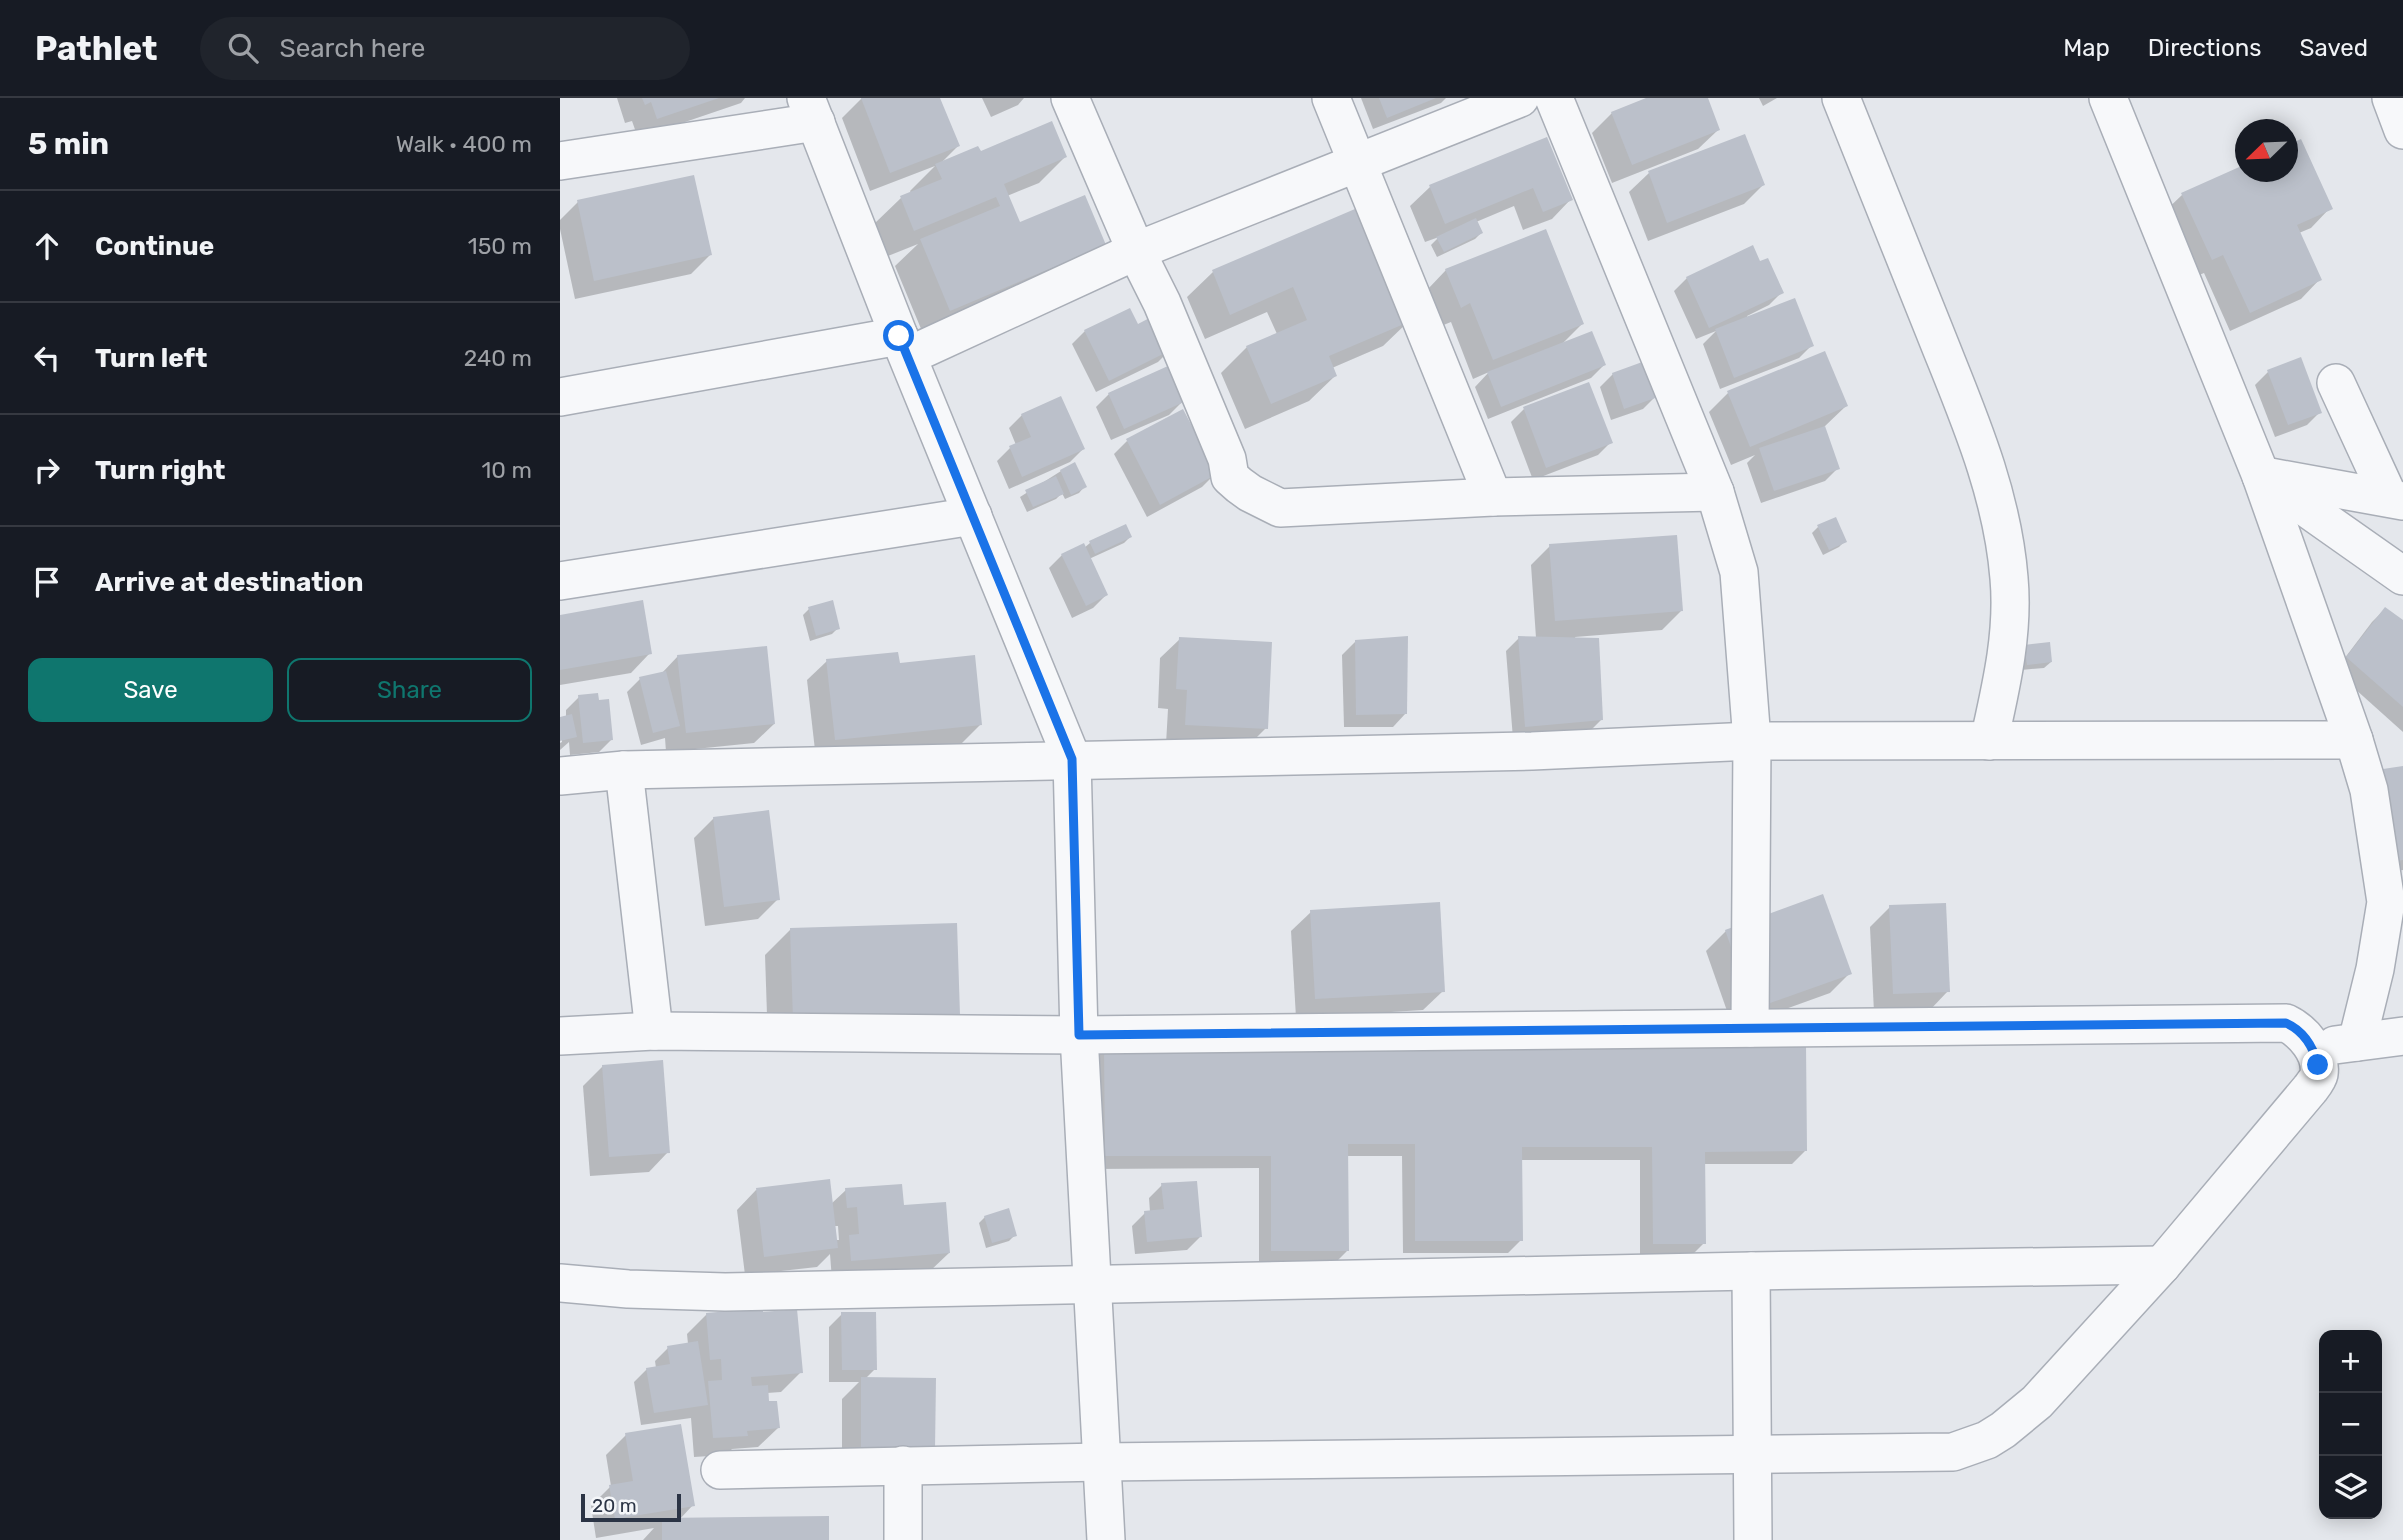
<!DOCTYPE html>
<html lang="en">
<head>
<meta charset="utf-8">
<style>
	body { margin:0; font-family:Rubik,sans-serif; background:#20242c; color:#f1f3f6 }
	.controls { position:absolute; right:21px; bottom:21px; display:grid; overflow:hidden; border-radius:14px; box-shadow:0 4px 18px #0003 }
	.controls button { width:63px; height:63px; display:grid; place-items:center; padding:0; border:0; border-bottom:2px solid #363941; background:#171b24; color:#f1f3f6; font:35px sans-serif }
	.compass { position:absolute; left:1675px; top:21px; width:63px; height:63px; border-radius:50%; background:#171b24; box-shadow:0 4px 18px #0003; rotate:247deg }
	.scale { position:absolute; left:21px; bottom:18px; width:100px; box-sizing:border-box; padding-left:7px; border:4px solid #2b3445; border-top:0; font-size:19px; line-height:24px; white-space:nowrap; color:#2b3445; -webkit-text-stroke:5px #f4f6f9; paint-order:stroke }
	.stop { position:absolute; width:21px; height:21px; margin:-16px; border:5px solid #1a73e8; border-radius:50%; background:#fff }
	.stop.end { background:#1a73e8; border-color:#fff; box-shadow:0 2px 7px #0008 }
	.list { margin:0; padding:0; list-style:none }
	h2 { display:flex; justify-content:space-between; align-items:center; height:91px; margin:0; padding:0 28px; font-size:30px }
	h2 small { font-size:23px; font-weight:400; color:#9ea1a6 }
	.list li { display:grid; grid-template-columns:46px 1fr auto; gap:21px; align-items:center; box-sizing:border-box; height:112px; padding:0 28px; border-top:2px solid #363941 }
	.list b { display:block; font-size:26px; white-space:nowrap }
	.list em { font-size:23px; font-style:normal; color:#9ea1a6 }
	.actions { display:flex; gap:14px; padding:21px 28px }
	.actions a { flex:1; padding:16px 0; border:2px solid #0f766e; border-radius:14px; text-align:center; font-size:24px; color:#0f766e }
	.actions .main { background:#0f766e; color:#fff }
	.icon { flex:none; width:38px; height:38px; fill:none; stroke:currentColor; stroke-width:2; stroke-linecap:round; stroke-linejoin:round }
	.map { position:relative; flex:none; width:1843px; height:1442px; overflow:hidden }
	header { display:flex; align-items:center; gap:42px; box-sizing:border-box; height:98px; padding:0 35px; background:#171b24; border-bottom:2px solid #363941 }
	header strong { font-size:33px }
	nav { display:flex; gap:38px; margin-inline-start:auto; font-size:24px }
	.search { width:490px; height:63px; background:#20242c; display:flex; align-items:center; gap:18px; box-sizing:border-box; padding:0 24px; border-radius:38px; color:#9ea1a6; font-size:26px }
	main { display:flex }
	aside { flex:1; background:#171b24 }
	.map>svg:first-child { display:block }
	.shadow { fill:#0003; fill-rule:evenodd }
	.building { fill:#bbc0ca }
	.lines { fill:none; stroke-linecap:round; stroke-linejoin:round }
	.street-casing { stroke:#a9aeb7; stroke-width:40 }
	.street { stroke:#f7f8fa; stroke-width:37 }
	.route { stroke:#1a73e8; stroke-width:9 }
</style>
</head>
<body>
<header>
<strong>Pathlet</strong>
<div class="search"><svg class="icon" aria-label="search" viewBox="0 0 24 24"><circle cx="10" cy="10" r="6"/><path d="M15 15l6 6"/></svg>Search here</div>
<nav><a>Map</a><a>Directions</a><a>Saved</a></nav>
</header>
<main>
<aside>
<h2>5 min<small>Walk · 400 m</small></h2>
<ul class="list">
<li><svg class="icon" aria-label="ahead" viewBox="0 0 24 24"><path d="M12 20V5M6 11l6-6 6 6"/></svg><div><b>Continue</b></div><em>150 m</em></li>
<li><svg class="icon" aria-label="left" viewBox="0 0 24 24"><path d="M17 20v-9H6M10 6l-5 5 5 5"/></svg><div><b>Turn left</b></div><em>240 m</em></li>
<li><svg class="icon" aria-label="right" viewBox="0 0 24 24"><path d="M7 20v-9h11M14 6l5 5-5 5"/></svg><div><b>Turn right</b></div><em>10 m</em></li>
<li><svg class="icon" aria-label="arrive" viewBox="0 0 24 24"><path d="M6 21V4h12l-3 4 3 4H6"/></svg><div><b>Arrive at destination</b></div></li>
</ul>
<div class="actions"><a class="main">Save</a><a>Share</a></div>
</aside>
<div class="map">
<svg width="1843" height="1442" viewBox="0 0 1843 1442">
	<rect width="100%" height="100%" fill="#e4e7ec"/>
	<g class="shadow">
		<polygon points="57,0 185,0 181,5 78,40 72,23 65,25"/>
		<polygon points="302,0 378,0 398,48 380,66 420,55 505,59 479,85 447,98 459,126 544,147 518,173 364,238 335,168 358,146 328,158 315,125 341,100 351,95 350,93 375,68 310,93 282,20"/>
		<polygon points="422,0 464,0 458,7 431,19"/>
		<polygon points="801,0 886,0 881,5 813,31"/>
		<polygon points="1091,0 1146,0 1158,32 1138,51 1052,85 1032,35 1052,15"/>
		<polygon points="1199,0 1217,0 1203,8"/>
		<polygon points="986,41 1011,101 992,121 963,132 954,108 916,124 921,135 915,141 877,159 871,147 879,139 865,144 850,108 870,89"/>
		<polygon points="1740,43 1770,110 1751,130 1739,135 1760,181 1741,201 1670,233 1644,175 1632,180 1602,116 1622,97 1686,74 1728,74 1728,49"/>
		<polygon points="1089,75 1203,87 1184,106 1088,143 1069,94"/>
		<polygon points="18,104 150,157 131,176 15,201 0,131 0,122"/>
		<polygon points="801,111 849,223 823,248 772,270 775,278 749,303 685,331 661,275 687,249 717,236 707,214 645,241 627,199 653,174"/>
		<polygon points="1199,166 1222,194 1209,207 1187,218 1188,220 1252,247 1239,260 1160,291 1143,246 1156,233 1136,241 1114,193 1127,180"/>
		<polygon points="886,172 1022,226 1001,247 1044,267 1031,280 928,321 915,289 929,274 913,281 891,224 881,228 867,192"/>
		<polygon points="578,228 611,251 598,264 536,294 512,246 525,233"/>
		<polygon points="1708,274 1760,314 1747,327 1715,339 1695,287"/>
		<polygon points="1053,276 1096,298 1083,311 1051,322 1040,289"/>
		<polygon points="1168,295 1286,308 1264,329 1278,370 1265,383 1201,405 1187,365 1195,357 1171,367 1149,314"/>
		<polygon points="549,296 622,304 609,317 551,342 536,309"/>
		<polygon points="964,311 1051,344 1038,357 973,382 951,324"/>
		<polygon points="462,317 523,351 510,364 449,391 437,363 450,350 456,347 449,330"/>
		<polygon points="567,343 655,376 642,389 587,419 554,356"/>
		<polygon points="501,373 525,388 519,395 505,401 502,395 496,401 467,414 460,399"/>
		<polygon points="1258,429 1285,443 1279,449 1263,457 1252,435"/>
		<polygon points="570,439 564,445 529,461 546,497 533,510 512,520 489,470 502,457 524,450 530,445"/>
		<polygon points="990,448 1121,513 1102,532 1015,539 1041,622 1028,635 953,641 946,553 959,540 976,540 971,467"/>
		<polygon points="249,511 278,530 272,536 250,543 243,517"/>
		<polygon points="1825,511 1843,524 1843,634 1775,573 1812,524"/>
		<polygon points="0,519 90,555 71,575 0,587"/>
		<polygon points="620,541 706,630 686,650 606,646 608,611 598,610 600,560"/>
		<polygon points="795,544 846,615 833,629 784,629 782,557"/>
		<polygon points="1465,549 1491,564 1484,570 1461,572"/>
		<polygon points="118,558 214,626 194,645 106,654 105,640 81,647 67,594 80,581 101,576"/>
		<polygon points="267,563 338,567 420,627 401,646 256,661 247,582"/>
		<polygon points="19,599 52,641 39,654 10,657 9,644 0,652 0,645 2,644 2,640 0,641 0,621 6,619 6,612"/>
		<polygon points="1843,669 1843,772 1822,775 1811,685 1824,672"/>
		<polygon points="154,720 218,801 198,821 145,828 134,740"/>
		<polygon points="1330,809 1388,893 1369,913 1314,915 1310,829"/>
		<polygon points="751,814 883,893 863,912 736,920 731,833"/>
		<polygon points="231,831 398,917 372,942 208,947 205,857"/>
		<polygon points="1166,833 1290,875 1270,895 1173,930 1146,853"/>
		<polygon points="545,950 1245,1053 1232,1066 1144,1066 1144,1145 1131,1158 1080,1158 1080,1062 961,1062 961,1142 948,1155 843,1155 842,1058 787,1058 787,1153 774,1166 699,1165 699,1070 532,1071 532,963"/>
		<polygon points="43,968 108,1054 89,1074 30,1078 23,988"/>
		<polygon points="602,1087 640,1139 627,1152 575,1156 572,1128 585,1115 590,1114 589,1100"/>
		<path d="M 196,1092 L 271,1106 L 286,1092 L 342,1109 L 389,1155 L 369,1174 L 272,1182 L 270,1156 L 257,1169 L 185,1177 L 177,1112 ZM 274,1128 L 278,1128 L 279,1142 L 276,1142 Z"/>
		<polygon points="425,1119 455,1137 449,1143 426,1150 419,1125"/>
		<polygon points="147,1216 241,1274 221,1294 207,1295 208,1305 218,1330 198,1349 172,1351 166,1357 134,1359 131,1320 81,1327 74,1284 87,1271 96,1270 95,1263 108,1250 128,1246 127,1236"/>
		<polygon points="282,1216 315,1271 305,1281 374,1350 282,1369 282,1301 299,1284 269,1284 269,1229"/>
		<polygon points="66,1337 133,1407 119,1422 267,1442 83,1442 94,1430 36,1440 31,1408 51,1388 46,1357"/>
	</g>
	<g class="building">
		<polygon points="82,0 159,0 97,21 91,4 85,7"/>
		<polygon points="301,0 380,0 400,48 330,75"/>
		<polygon points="819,0 876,0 827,20"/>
		<polygon points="1086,0 1148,0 1160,32 1072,67 1051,14"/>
		<polygon points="492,23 507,59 444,86 460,124 525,97 546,147 390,213 360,141 440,108 436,99 354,133 340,98 382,81 375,66 418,48 421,53"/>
		<polygon points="1185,36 1205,87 1107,125 1088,73"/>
		<polygon points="987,39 1013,102 983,114 973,90 885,126 869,87"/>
		<polygon points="1741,41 1773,111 1737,127 1762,182 1690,215 1663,157 1652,162 1621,95 1686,66 1686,74 1728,74 1728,47"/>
		<polygon points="134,77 152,157 34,183 17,102"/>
		<polygon points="802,108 851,223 769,258 777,278 711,306 686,248 747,222 733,189 670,217 652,172"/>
		<polygon points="916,120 923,135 884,154 876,139"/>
		<polygon points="986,131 1024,226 933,262 910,205 901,210 885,171"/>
		<polygon points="1193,147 1200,163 1208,160 1224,195 1149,230 1126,179"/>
		<polygon points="1235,200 1254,248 1174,280 1155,231"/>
		<polygon points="570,210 578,226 597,216 613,251 549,283 524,232"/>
		<polygon points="1032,233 1046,267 941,309 927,274"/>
		<polygon points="1265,253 1288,308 1190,349 1167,293"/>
		<polygon points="1741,259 1762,315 1728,327 1707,272"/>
		<polygon points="1085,263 1098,299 1064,311 1052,275"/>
		<polygon points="608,268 624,304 564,331 548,295"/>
		<polygon points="1029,284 1053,345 986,370 963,309"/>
		<polygon points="501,298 525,351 462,379 449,348 471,339 461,316"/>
		<polygon points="623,311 657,376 600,407 566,341"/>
		<polygon points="1265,328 1280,371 1214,393 1199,350"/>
		<polygon points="515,364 527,389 511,397 500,372"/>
		<polygon points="496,378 504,396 473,409 465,392"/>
		<polygon points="1276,419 1287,444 1269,452 1257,427"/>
		<polygon points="566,426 572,439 535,456 529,443"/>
		<polygon points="1117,437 1123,513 995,523 989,446"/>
		<polygon points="524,445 548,497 526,508 501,456"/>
		<polygon points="83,502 92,556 0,572 0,517"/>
		<polygon points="273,502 280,531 256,538 248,509"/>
		<polygon points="1825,509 1843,522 1843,609 1786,559"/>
		<polygon points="848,538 847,616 796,617 795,542"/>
		<polygon points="958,538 1039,540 1043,622 965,629"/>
		<polygon points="619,539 712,544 708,631 625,627 627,592 616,591"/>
		<polygon points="1490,544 1492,564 1467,567 1464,547"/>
		<polygon points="207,548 215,626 126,635 117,557"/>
		<polygon points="338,554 340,565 415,557 422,627 275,642 266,561"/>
		<polygon points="106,573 120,628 93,635 79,579"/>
		<polygon points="38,595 39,602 49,601 53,642 23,645 18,597"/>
		<polygon points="12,616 17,639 0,643 0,619"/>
		<polygon points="1843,668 1843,762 1835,763 1823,671"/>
		<polygon points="209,712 220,802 164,809 153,719"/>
		<polygon points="1263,796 1292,876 1193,911 1165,832"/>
		<polygon points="880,804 885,894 755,901 750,812"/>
		<polygon points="1386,805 1390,894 1333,896 1329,807"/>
		<polygon points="397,825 400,917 233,922 230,830"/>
		<polygon points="1246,946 1247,1053 1145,1054 1146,1146 1093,1146 1092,1049 962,1049 963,1143 855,1143 855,1046 788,1046 789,1153 711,1153 711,1058 545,1058 544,948"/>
		<polygon points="103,962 110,1055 49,1059 42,967"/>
		<polygon points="270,1081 278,1150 204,1159 196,1090"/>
		<polygon points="637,1083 642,1139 587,1144 584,1113 604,1111 601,1085"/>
		<polygon points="342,1086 344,1107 386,1104 390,1155 291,1163 289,1137 299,1136 297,1109 287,1110 285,1090"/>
		<polygon points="449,1110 457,1138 432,1145 424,1118"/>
		<polygon points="203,1210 203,1214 237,1211 243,1275 191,1279 192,1288 208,1287 209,1303 217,1303 220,1330 187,1333 188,1338 153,1340 148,1283 162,1282 161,1261 150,1262 146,1215"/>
		<polygon points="281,1214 316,1214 317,1272 282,1272"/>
		<polygon points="138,1243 148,1307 94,1315 86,1270 110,1266 107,1248"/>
		<polygon points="301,1279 376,1280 375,1351 301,1350"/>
		<polygon points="121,1326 135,1408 55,1421 49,1387 73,1383 65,1335"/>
		<polygon points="269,1418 269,1442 102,1442 102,1420"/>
	</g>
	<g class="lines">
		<defs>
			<g id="street">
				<polyline points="246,0 339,238 512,661 519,937 546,1442"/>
				<polyline points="510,0 576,153 602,205 667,361 670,379 679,387 690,395 720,410 933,399 1155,394"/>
				<polyline points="771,0 933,399"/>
				<polyline points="994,0 1155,394 1179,474 1192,643 1190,930"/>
				<path d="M 1281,0 C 1312,77 1343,155 1374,232 C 1406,313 1442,392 1449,480 C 1454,535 1441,589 1429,643"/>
				<polyline points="1548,0 1701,378 1794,642 1809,692 1826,804 1815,871 1797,944"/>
				<polyline points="1831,0 1843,32"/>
				<polyline points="0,63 256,24"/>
				<polyline points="348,258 576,153 960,0"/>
				<polyline points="1776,285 1829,400"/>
				<polyline points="0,299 339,238"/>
				<polyline points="1701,378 1843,478"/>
				<polyline points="1710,379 1843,403"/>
				<polyline points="0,483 413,418"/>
				<polyline points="64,672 94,933"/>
				<polyline points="0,678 64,672 972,653 1192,643 1794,642"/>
				<path d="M 0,938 L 94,933 L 519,937 L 1726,925 C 1743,933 1762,955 1759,976 C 1758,981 1753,987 1750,991 L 1602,1167 L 1477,1304 L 1443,1332 L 1427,1342 L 1393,1354 L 542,1364 L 160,1372"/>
				<polyline points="1775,947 1843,938"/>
				<polyline points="1191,1173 1193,1442"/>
				<polyline points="0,1185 68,1191 165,1194 1191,1173 1602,1167"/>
				<polyline points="343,1367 343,1442"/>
			</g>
		</defs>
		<use href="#street" class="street-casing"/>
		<use href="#street" class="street"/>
	</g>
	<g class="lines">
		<path class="route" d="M 339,238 L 512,661 L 519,937 L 1726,925 C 1744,933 1753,948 1758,967"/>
	</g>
</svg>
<div class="controls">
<button>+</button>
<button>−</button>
<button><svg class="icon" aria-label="layers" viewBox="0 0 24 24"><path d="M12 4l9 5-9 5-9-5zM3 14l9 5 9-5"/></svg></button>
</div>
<svg class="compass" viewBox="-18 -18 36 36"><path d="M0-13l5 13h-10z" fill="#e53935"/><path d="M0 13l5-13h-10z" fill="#9ea1a6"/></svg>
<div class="scale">20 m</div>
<div class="stop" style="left:339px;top:238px"></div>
<div class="stop end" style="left:1758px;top:967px"></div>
</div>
</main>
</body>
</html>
